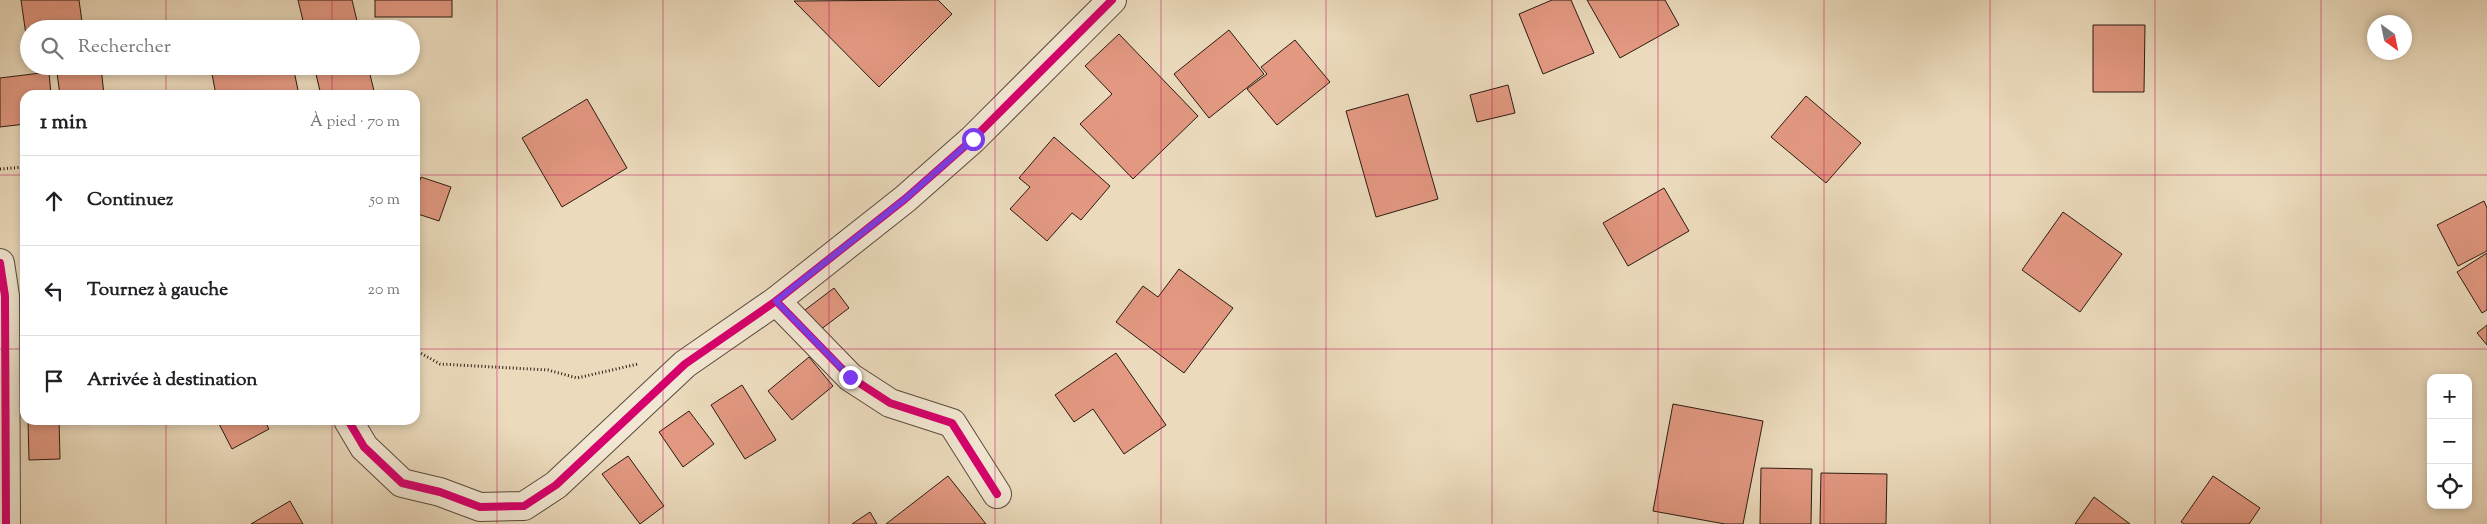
<!DOCTYPE html>
<html lang="fr">
<head>
<meta charset="utf-8">
<style>
	body { margin:0; font-family:"Sorts Mill Goudy",serif; background:#f2f2f2; color:#202124 }
	.controls { position:absolute; right:15px; bottom:15px; display:grid; overflow:hidden; border-radius:10px; box-shadow:0 2px 8px #0003 }
	.controls button { width:45px; height:45px; display:grid; place-items:center; padding:0; border:0; border-bottom:1px solid #e0e0e0; background:#fff; color:#202124; font:25px sans-serif }
	.compass { position:absolute; left:2367px; top:15px; width:45px; height:45px; border-radius:50%; background:#fff; box-shadow:0 2px 8px #0003; rotate:147deg }
	.stop { position:absolute; width:15px; height:15px; margin:-11px; border:4px solid #7c3aed; border-radius:50%; background:#fff }
	.stop.end { background:#7c3aed; border-color:#fff; box-shadow:0 1px 5px #0008 }
	.list { margin:0; padding:0; list-style:none }
	h2 { display:flex; justify-content:space-between; align-items:center; height:65px; margin:0; padding:0 20px; font-size:21px }
	h2 small { font-size:16px; font-weight:400; color:#757577 }
	.list li { display:grid; grid-template-columns:32px 1fr auto; gap:15px; align-items:center; box-sizing:border-box; height:90px; padding:0 20px; border-top:1px solid #e0e0e0 }
	.list b { display:block; font-size:19px; white-space:nowrap }
	.list em { font-size:16px; font-style:normal; color:#757577 }
	.icon { flex:none; width:28px; height:28px; fill:none; stroke:currentColor; stroke-width:2; stroke-linecap:round; stroke-linejoin:round }
	.map { position:relative; flex:none; width:2487px; height:524px; overflow:hidden }
	.search { position:absolute; background:#fff; box-shadow:0 2px 8px #0003; left:20px; top:20px; width:400px; height:55px; display:flex; align-items:center; gap:12px; box-sizing:border-box; padding:0 18px; border-radius:28px; color:#757577; font-size:19px }
	.panel { position:absolute; background:#fff; box-shadow:0 2px 8px #0003; left:20px; top:90px; width:400px; height:335px; border-radius:15px }
	.map>svg:first-child { display:block }
	.building { fill:#e29881; stroke:#2b1b10 }
	.lines { fill:none; stroke-linecap:round; stroke-linejoin:round }
	.minor-casing { stroke:#5b4b3b; stroke-width:30 }
	.path { stroke:#2b1b10; stroke-width:3; stroke-dasharray:1 2.5; stroke-linecap:butt }
	.minor { stroke:#f2e7d3; stroke-width:28 }
	.cycleway-casing { stroke:#f2e7d3; stroke-width:11 }
	.cycleway { stroke:#d6006c; stroke-width:8 }
	.route { stroke:#7c3aed; stroke-width:6 }
	.grid { fill:none; stroke:#c2185b; stroke-width:1; stroke-opacity:0.55 }
</style>
</head>
<body>
<div class="map">
<svg width="2487" height="524" viewBox="0 0 2487 524">
	<rect width="100%" height="100%" fill="#ebdabc"/>
	<filter id="stains"><feTurbulence type="fractalNoise" baseFrequency=".004" numOctaves="4"/><feColorMatrix values="0 0 0 0 .2 0 0 0 0 .09 0 0 0 0 .02 0 0 0 .5 -.17"/></filter>
	<radialGradient id="worn" r=".72"><stop offset=".6" stop-color="#630" stop-opacity="0"/><stop offset="1" stop-color="#630" stop-opacity=".3"/></radialGradient>
	<g class="building">
		<polygon points="21,0 79,0 83,29 29,29 29,56"/>
		<polygon points="298,0 352,0 359,29 305,29"/>
		<rect x="375" y="0" width="77" height="17"/>
		<polygon points="938,0 952,14 879,87 794,1"/>
		<polygon points="1552,0 1571,0 1594,53 1543,74 1519,14"/>
		<polygon points="1587,0 1665,0 1679,25 1620,58"/>
		<polygon points="2093,25 2145,25 2144,92 2093,92"/>
		<polygon points="1229,30 1264,74 1209,118 1174,74"/>
		<polygon points="1119,34 1198,116 1133,179 1080,124 1112,94 1085,66"/>
		<polygon points="1295,40 1330,82 1277,125 1247,89 1267,74 1261,67"/>
		<polygon points="249,66 293,66 299,95 216,95 212,74"/>
		<polygon points="314,66 368,66 375,95 321,95"/>
		<polygon points="101,67 104,95 60,95 57,73"/>
		<polygon points="49,72 51,95 25,95 25,124 0,127 0,78"/>
		<polygon points="1508,85 1515,113 1477,122 1470,95"/>
		<polygon points="1408,94 1438,199 1376,217 1346,111"/>
		<polygon points="1806,96 1861,143 1826,183 1771,137"/>
		<polygon points="587,99 627,168 562,207 522,138"/>
		<polygon points="1054,137 1110,186 1081,220 1072,213 1047,241 1010,209 1030,187 1019,178"/>
		<polygon points="421,177 451,187 439,221 415,213 415,195"/>
		<polygon points="1664,188 1689,231 1628,266 1603,223"/>
		<polygon points="2484,201 2487,208 2487,251 2458,266 2437,225"/>
		<polygon points="2063,212 2122,254 2080,312 2022,270"/>
		<polygon points="2487,253 2487,310 2482,313 2457,272"/>
		<polygon points="1179,269 1233,308 1184,373 1116,322 1143,286 1158,297"/>
		<polygon points="834,288 849,308 816,333 801,313"/>
		<polygon points="2487,325 2487,345 2477,333"/>
		<polygon points="1116,353 1166,425 1124,454 1093,409 1074,422 1055,395"/>
		<polygon points="809,357 833,386 792,420 768,391"/>
		<polygon points="742,385 776,440 745,459 711,405"/>
		<polygon points="1673,404 1763,421 1743,524 1725,524 1653,511"/>
		<polygon points="689,411 714,444 683,467 659,432"/>
		<polygon points="28,420 59,420 60,459 29,460"/>
		<polygon points="217,420 264,420 269,429 232,449"/>
		<polygon points="628,456 664,506 640,524 602,474"/>
		<polygon points="1761,468 1812,469 1811,524 1760,524"/>
		<polygon points="1821,473 1887,474 1886,524 1820,524"/>
		<polygon points="948,476 986,524 886,524"/>
		<polygon points="2213,476 2260,508 2249,524 2184,524 2181,522"/>
		<polygon points="2094,497 2130,524 2075,524"/>
		<polygon points="290,501 303,524 251,524"/>
		<polygon points="870,512 877,524 852,524"/>
	</g>
	<g class="lines">
		<defs>
			<g id="minor">
				<polyline points="0,263 5,296 6,524"/>
				<polyline points="776,301 850,377 890,403 952,423 997,494"/>
				<polyline points="348,420 364,447 402,483 440,492 480,507 524,506 556,485 685,364 776,301 905,199 973,139 1112,0"/>
			</g>
		</defs>
		<use href="#minor" class="minor-casing"/>
		<g class="path">
			<polyline points="0,169 25,167"/>
			<polyline points="415,350 440,364 548,370 577,378 638,364"/>
		</g>
		<use href="#minor" class="minor"/>
		<defs>
			<g id="cycleway">
				<polyline points="0,263 5,296 6,524"/>
				<polyline points="776,301 850,377 890,403 952,423 997,494"/>
				<polyline points="348,420 364,447 402,483 440,492 480,507 524,506 556,485 685,364 776,301 905,199 973,139 1112,0"/>
			</g>
		</defs>
		<use href="#cycleway" class="cycleway-casing"/>
		<use href="#cycleway" class="cycleway"/>
	</g>
	<g class="lines">
		<polyline class="route" points="850,377 776,301 905,199 973,139"/>
	</g>
	<path class="grid" d="M 166,0 L 166,29M 332,0 L 332,29M 497,0 L 497,524M 663,0 L 663,524M 829,0 L 829,524M 995,0 L 995,524M 1161,0 L 1161,524M 1326,0 L 1326,524M 1492,0 L 1492,524M 1658,0 L 1658,524M 1824,0 L 1824,524M 1990,0 L 1990,524M 2155,0 L 2155,524M 2321,0 L 2321,524M 166,66 L 166,95M 332,66 L 332,95M 0,175 L 25,175M 415,175 L 2487,175M 0,349 L 25,349M 415,349 L 2487,349M 166,420 L 166,524M 332,420 L 332,524"/>
	<rect width="100%" height="100%" filter="url(#stains)"/>
	<rect width="100%" height="100%" fill="url(#worn)"/>
</svg>
<div class="controls">
<button>+</button>
<button>−</button>
<button><svg class="icon" aria-label="locate" viewBox="0 0 24 24"><circle cx="12" cy="12" r="6"/><path d="M12 2v4M12 18v4M2 12h4M18 12h4"/></svg></button>
</div>
<svg class="compass" viewBox="-18 -18 36 36"><path d="M0-13l5 13h-10z" fill="#e53935"/><path d="M0 13l5-13h-10z" fill="#757577"/></svg>
<div class="stop" style="left:973px;top:139px"></div>
<div class="stop end" style="left:850px;top:377px"></div>
<div class="search"><svg class="icon" aria-label="search" viewBox="0 0 24 24"><circle cx="10" cy="10" r="6"/><path d="M15 15l6 6"/></svg>Rechercher</div>
<section class="panel">
<h2>1 min<small>À pied · 70 m</small></h2>
<ul class="list">
<li><svg class="icon" aria-label="ahead" viewBox="0 0 24 24"><path d="M12 20V5M6 11l6-6 6 6"/></svg><div><b>Continuez</b></div><em>50 m</em></li>
<li><svg class="icon" aria-label="left" viewBox="0 0 24 24"><path d="M17 20v-9H6M10 6l-5 5 5 5"/></svg><div><b>Tournez à gauche</b></div><em>20 m</em></li>
<li><svg class="icon" aria-label="arrive" viewBox="0 0 24 24"><path d="M6 21V4h12l-3 4 3 4H6"/></svg><div><b>Arrivée à destination</b></div></li>
</ul>
</section>
</div>
</body>
</html>
